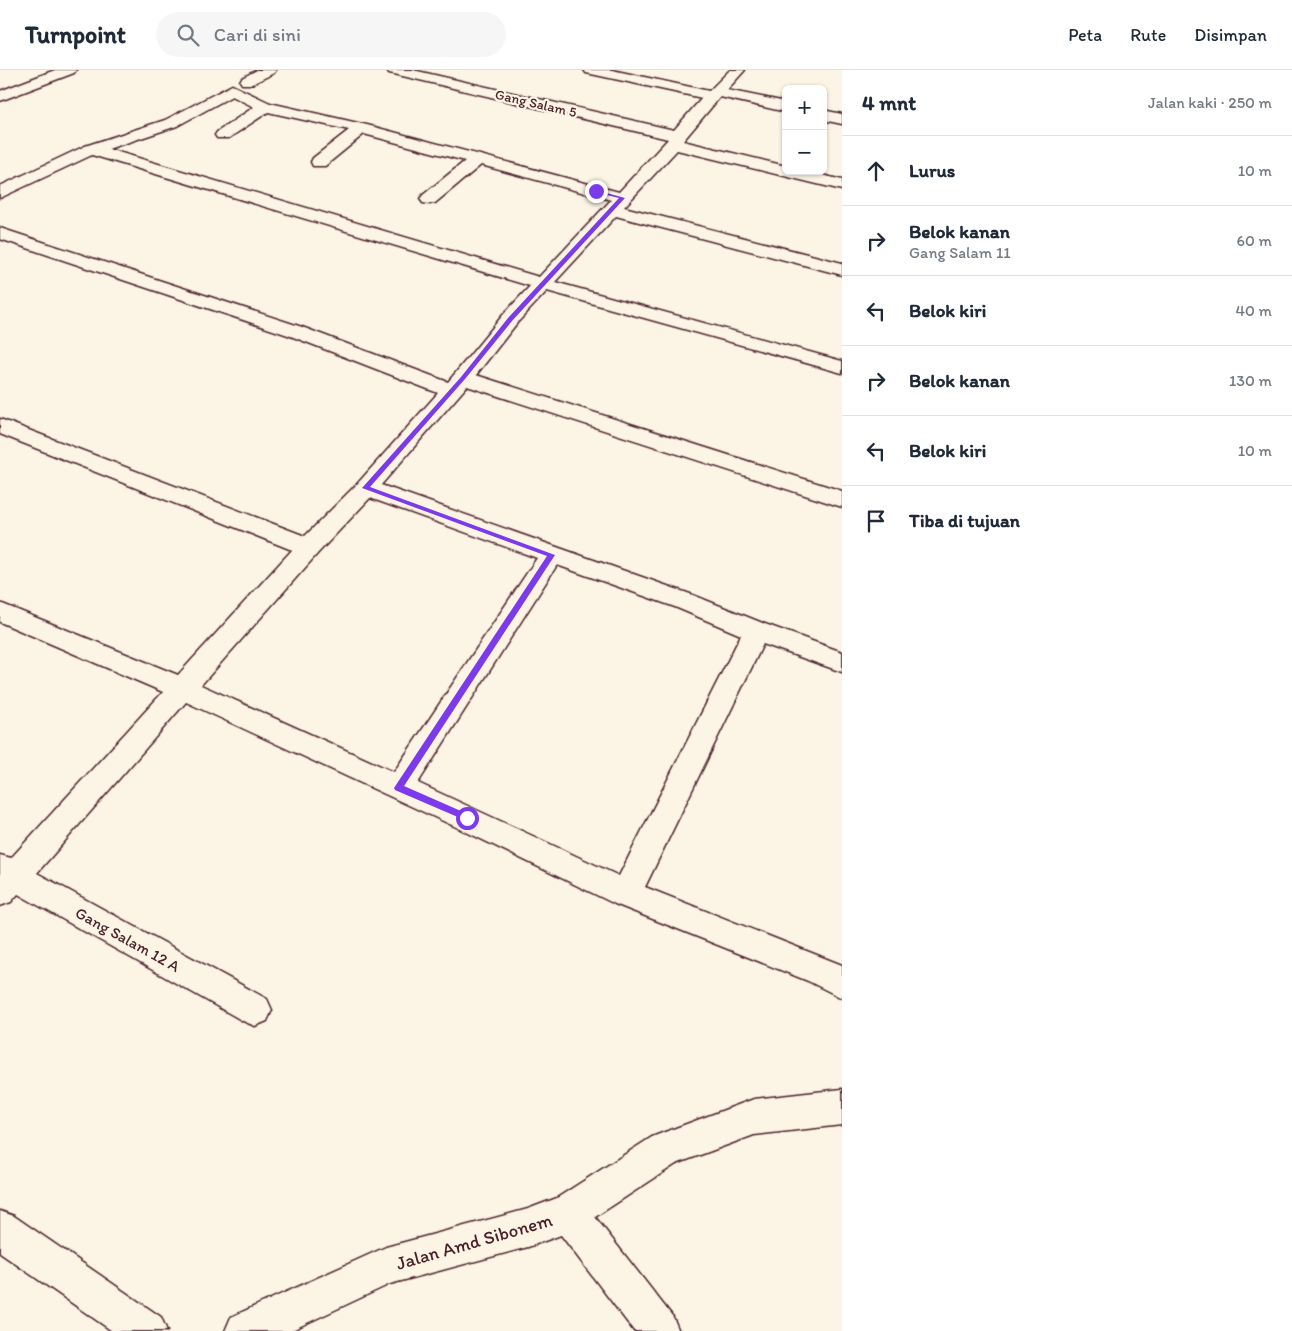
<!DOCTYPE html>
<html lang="id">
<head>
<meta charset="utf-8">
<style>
	body { margin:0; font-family:Itim,sans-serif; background:#f6f6f7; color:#1f2937 }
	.controls { position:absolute; right:15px; top:15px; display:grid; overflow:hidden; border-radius:8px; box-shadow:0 1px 4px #0004 }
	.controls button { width:45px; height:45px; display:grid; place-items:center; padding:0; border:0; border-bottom:1px solid #e0e1e3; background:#fff; color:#1f2937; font:25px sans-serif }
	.stop { position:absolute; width:15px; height:15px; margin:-11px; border:4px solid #7c3aed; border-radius:50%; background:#fff }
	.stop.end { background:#7c3aed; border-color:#fff; box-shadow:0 1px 5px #0008 }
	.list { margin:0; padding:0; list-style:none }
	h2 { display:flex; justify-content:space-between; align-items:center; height:65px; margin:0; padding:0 20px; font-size:21px }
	h2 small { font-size:16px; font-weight:400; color:#747a83 }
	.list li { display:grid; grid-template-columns:32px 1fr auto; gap:15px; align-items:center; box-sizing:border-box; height:70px; padding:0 20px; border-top:1px solid #e0e1e3 }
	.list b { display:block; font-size:19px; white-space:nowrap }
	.list p { margin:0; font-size:16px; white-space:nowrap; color:#747a83 }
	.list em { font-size:16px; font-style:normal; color:#747a83 }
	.icon { flex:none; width:28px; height:28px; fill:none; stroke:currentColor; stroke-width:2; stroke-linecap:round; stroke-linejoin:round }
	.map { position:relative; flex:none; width:842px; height:1261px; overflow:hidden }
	header { display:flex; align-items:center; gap:30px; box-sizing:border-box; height:70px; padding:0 25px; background:#fff; border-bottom:1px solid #e0e1e3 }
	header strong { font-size:24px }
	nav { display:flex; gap:28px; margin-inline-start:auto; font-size:18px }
	.search { width:350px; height:45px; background:#f6f6f7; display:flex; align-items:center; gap:12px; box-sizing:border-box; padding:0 18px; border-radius:28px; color:#747a83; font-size:19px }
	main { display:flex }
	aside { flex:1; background:#fff }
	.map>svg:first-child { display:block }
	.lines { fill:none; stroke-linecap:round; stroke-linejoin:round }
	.minor-casing { stroke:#4a1f2b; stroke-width:3 }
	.minor { fill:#fcf5e5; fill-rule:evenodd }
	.route { fill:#7c3aed }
	.labels { text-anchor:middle; stroke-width:4.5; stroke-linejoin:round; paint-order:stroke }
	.far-street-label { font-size:14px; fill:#4a1f2b; stroke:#fcf5e5 }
	.street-label { font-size:16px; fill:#4a1f2b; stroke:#fcf5e5 }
	.near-street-label { font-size:19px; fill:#4a1f2b; stroke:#fcf5e5 }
</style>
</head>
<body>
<header>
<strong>Turnpoint</strong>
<div class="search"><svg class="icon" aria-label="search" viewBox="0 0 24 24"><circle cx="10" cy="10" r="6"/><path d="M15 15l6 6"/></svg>Cari di sini</div>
<nav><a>Peta</a><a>Rute</a><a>Disimpan</a></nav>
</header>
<main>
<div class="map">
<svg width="842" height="1261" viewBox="0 0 842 1261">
	<rect width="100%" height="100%" fill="#fcf5e5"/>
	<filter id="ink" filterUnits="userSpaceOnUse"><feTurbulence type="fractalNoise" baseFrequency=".02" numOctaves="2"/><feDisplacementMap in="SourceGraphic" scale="10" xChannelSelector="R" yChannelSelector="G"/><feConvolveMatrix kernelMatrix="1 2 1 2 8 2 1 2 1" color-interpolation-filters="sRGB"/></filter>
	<g filter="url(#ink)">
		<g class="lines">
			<defs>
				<g id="minor">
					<polygon points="55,0 76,0 74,3 0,31 0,21"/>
					<polygon points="257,0 276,0 274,3 252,14 242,14 240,11 242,8"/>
					<path d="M 387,0 L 413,0 L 674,60 L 702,28 L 591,4 L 586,3 L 584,0 L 612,0 L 709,21 L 730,0 L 745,0 L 727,20 L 786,32 L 786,42 L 720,27 L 683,71 L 786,96 L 786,101 L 806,101 L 842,110 L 842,120 L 677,80 L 624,137 L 842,193 L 842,205 L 616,146 L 555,212 L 842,291 L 842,303 L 547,221 L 517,253 L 476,305 L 842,421 L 842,437 L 467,316 L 381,415 L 693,525 L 765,554 L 842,582 L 842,602 L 763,574 L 645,817 L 842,895 L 842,928 L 808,911 L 615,834 L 456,757 L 186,632 L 37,803 L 267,929 L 272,940 L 267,951 L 255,956 L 243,951 L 18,824 L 11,832 L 0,836 L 0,785 L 11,788 L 163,622 L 0,552 L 0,533 L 178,605 L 292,480 L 0,364 L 0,349 L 305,466 L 358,413 L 438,323 L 288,265 L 0,169 L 0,158 L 302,257 L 448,312 L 503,245 L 530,216 L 92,85 L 0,128 L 0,116 L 85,76 L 165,50 L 232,15 L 270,33 L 367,55 L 619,122 L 668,69 L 394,4 L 389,3 ZM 232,26 L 254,37 L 217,62 L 215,65 L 217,68 L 229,68 L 268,42 L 349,60 L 313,88 L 311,92 L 313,96 L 325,96 L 364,64 L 465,91 L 423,125 L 420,129 L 423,133 L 429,134 L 435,133 L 481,95 L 611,130 L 539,207 L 108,79 L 177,56 ZM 370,428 L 537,488 L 394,702 L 201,615 L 318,483 ZM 557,495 L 675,537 L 741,565 L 619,806 L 418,713 Z"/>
					<polygon points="823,40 842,44 842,54 823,50"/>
					<polygon points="842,1019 842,1055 754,1065 676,1094 595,1147 673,1247 679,1261 634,1261 561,1165 528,1177 390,1214 290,1261 225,1261 231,1247 386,1177 528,1139 557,1128 652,1067 665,1062 754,1029"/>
					<polygon points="0,1141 14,1146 161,1247 167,1261 112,1261 0,1183"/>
				</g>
			</defs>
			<use href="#minor" class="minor-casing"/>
			<use href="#minor" class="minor"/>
		</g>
	</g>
	<polygon class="route" points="596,120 625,128 512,251 465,309 370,417 555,485 404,716 470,745 472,748 467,751 395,720 394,718 547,486 362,418 461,307 508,248 619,128 594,122"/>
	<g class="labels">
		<g class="far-street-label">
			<text transform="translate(536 33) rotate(13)" y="5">Gang Salam 5</text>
		</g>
		<g class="street-label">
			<text transform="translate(128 869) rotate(29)" y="6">Gang Salam 12 A</text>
		</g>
		<g class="near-street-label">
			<text transform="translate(474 1171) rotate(-16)" y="7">Jalan Amd Sibonem</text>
		</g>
	</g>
</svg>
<div class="controls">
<button>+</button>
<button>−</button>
</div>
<div class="stop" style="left:467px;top:748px"></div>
<div class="stop end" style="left:596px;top:121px"></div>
</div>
<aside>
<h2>4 mnt<small>Jalan kaki · 250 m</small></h2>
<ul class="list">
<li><svg class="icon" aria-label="ahead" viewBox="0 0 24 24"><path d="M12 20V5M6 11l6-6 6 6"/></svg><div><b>Lurus</b></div><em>10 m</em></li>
<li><svg class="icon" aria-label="right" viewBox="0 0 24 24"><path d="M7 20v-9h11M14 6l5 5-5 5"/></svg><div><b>Belok kanan</b><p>Gang Salam 11</p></div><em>60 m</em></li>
<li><svg class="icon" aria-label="left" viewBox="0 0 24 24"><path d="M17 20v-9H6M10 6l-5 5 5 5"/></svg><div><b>Belok kiri</b></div><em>40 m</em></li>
<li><svg class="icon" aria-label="right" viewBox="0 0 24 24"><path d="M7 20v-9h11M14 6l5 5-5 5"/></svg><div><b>Belok kanan</b></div><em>130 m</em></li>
<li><svg class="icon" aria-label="left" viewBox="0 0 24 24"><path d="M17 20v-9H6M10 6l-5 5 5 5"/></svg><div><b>Belok kiri</b></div><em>10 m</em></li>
<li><svg class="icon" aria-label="arrive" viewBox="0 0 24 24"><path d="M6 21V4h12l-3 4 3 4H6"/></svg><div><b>Tiba di tujuan</b></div></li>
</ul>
</aside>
</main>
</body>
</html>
